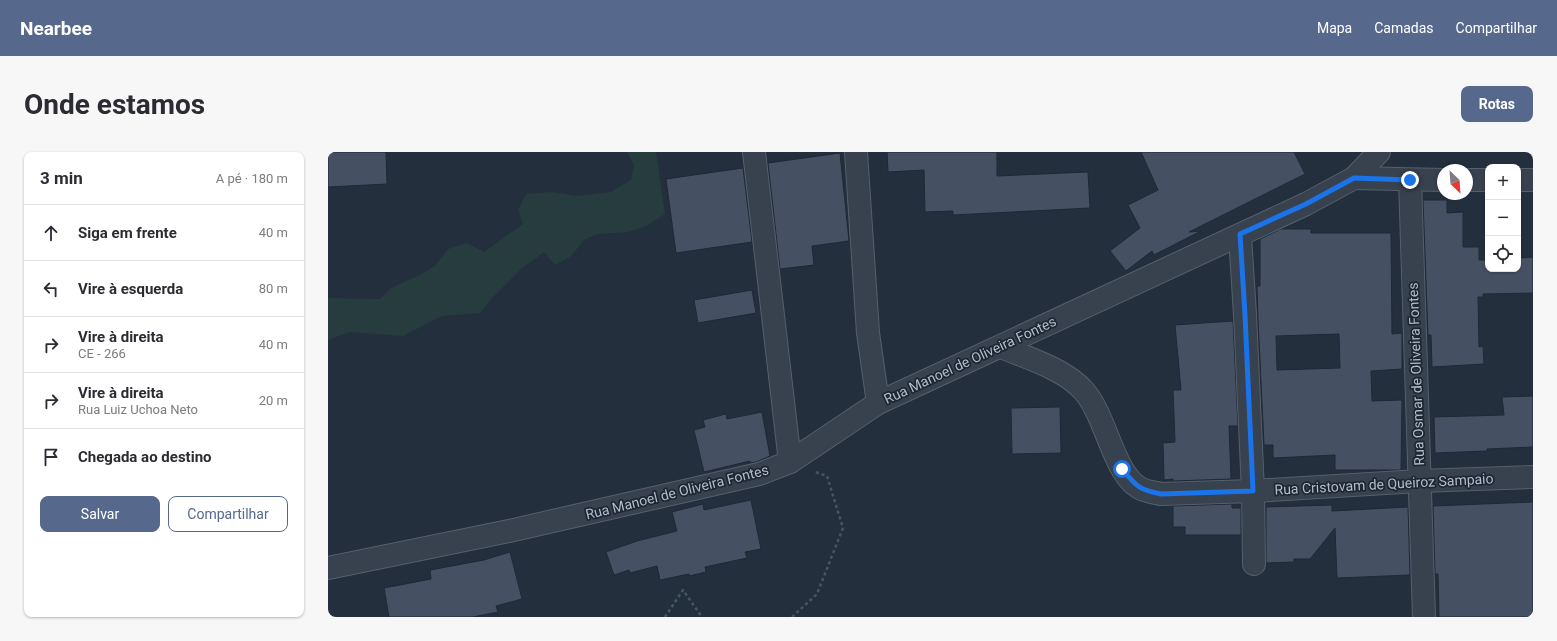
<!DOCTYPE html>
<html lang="pt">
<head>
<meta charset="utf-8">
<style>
	body { margin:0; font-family:Roboto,sans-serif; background:#f7f7f7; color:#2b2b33 }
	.controls { position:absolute; right:12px; top:12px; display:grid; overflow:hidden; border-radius:8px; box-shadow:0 1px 3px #0004 }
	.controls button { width:36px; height:36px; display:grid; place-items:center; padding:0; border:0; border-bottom:1px solid #e1e1e2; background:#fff; color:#2b2b33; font:20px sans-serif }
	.compass { position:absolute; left:1109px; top:12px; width:36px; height:36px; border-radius:50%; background:#fff; box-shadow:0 1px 3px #0004; rotate:155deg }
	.stop { position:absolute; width:12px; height:12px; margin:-9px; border:3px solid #1a73e8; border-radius:50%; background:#fff }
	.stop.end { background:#1a73e8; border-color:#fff; box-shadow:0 1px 4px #0008 }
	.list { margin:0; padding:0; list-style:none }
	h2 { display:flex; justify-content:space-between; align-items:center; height:52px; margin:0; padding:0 16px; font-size:17px }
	h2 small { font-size:13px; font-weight:400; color:#7c7c81 }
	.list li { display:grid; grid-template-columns:26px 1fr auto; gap:12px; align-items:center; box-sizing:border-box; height:56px; padding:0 16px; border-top:1px solid #e1e1e2 }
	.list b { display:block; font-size:15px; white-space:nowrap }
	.list p { margin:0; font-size:13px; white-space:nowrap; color:#7c7c81 }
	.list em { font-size:13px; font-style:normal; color:#7c7c81 }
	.actions { display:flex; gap:8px; padding:12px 16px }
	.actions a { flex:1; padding:9px 0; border:1px solid #56698c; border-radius:8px; text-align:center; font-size:14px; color:#56698c }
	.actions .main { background:#56698c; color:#fff }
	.icon { flex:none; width:22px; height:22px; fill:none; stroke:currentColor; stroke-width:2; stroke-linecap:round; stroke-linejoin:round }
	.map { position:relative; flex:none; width:1205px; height:465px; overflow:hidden; border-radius:8px }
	header { display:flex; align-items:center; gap:24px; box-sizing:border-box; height:56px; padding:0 20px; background:#56698c; color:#fff }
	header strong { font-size:19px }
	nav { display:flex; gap:22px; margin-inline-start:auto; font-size:14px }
	.intro { display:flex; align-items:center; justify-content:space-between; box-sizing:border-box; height:96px; padding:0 24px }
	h1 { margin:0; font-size:28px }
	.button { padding:10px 18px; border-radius:8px; background:#56698c; color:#fff; font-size:14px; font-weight:700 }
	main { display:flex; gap:24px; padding:0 24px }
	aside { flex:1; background:#fff; border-radius:8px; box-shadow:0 1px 3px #0004 }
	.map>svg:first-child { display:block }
	.green { fill:#263c3f }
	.building { fill:#455162; stroke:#1f2835; fill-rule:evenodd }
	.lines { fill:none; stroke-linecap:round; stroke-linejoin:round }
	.minor-casing { stroke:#565f6c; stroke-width:24 }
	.tertiary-casing { stroke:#565f6c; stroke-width:24 }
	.path { stroke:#44595c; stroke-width:2.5; stroke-dasharray:3 3; stroke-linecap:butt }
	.minor { stroke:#38414e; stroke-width:22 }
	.tertiary { stroke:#38414e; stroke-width:22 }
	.route { stroke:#1a73e8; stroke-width:5 }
	.labels { text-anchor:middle; stroke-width:3.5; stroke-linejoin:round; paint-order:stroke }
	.street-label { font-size:14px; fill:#b4bcc9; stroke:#1d2633 }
</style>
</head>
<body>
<header>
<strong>Nearbee</strong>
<nav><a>Mapa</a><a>Camadas</a><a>Compartilhar</a></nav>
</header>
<div class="intro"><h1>Onde estamos</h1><a class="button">Rotas</a></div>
<main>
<aside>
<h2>3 min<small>A pé · 180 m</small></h2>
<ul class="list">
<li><svg class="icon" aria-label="ahead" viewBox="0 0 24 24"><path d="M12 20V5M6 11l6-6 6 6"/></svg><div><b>Siga em frente</b></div><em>40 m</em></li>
<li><svg class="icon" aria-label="left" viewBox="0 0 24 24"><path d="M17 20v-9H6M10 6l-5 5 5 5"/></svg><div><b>Vire à esquerda</b></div><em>80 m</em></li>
<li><svg class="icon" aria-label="right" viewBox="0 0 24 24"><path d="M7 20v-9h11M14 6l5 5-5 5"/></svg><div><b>Vire à direita</b><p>CE - 266</p></div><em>40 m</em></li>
<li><svg class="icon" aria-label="right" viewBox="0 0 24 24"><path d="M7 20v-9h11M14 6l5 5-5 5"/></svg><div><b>Vire à direita</b><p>Rua Luiz Uchoa Neto</p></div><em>20 m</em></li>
<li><svg class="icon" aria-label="arrive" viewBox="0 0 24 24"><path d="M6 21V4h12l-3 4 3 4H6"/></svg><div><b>Chegada ao destino</b></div></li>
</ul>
<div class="actions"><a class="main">Salvar</a><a>Compartilhar</a></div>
</aside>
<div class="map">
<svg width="1205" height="465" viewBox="0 0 1205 465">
	<rect width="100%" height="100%" fill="#242f3e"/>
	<polygon class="green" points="299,0 328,0 337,62 318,74 300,80 271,82 257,87 243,104 227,113 216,100 193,117 164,146 152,161 114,164 75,184 22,180 0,188 0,146 52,147 63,136 92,123 107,114 120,97 138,91 156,100 195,72 190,58 198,42 224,40 249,44 283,40 303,28 306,13"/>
	<g class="building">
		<polygon points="0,0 58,0 59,32 0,35"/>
		<polygon points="559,0 669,0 669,24 760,20 762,56 625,63 625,59 597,60 596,18 560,20"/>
		<polygon points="813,0 966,0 977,22 861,80 873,79 826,103 824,99 798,119 782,99 812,76 800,53 830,38"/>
		<polygon points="512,1 521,89 484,94 486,113 452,117 440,11"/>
		<polygon points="415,16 424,90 348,101 338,27"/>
		<polygon points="1095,48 1119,48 1119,61 1135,60 1135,95 1151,95 1151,108 1160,108 1160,117 1190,117 1190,106 1205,105 1205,141 1155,142 1155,145 1150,145 1151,195 1155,194 1156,212 1104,215 1103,183 1100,183"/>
		<path d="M 953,77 L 983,77 L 983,81 L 1063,81 L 1064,182 L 1074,181 L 1074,217 L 1043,219 L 1044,249 L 1074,248 L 1073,318 L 1007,318 L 1007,303 L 945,306 L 945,293 L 936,293 L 930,167 L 929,134 L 932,134 L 932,87 ZM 1011,182 L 1012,216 L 949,218 L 948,184 Z"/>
		<polygon points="424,138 428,161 370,171 366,148"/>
		<polygon points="905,169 910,274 901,274 903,327 845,329 845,327 836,328 835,291 847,290 845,238 853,238 847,173"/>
		<polygon points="1205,244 1205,295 1159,297 1159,299 1107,301 1106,265 1176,263 1174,245"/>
		<polygon points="732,255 733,301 684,302 683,256"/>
		<polygon points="434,260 442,304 428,310 422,311 422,309 376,320 366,278 377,275 375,268 398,262 399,267"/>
		<polygon points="423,348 433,397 417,400 419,406 377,415 378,420 361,424 361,422 332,428 329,414 302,421 301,418 286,423 278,400 309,389 349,379 344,360 375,352 376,358"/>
		<polygon points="1205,350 1205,465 1111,465 1110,422 1107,422 1105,354"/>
		<polygon points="904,352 904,356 913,356 913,383 857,383 857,375 845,375 845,354"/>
		<polygon points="1004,353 1004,359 1080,355 1082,423 1009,426 1007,376 982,407 966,407 966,410 938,411 938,355"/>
		<polygon points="182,400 194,447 168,454 170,460 145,465 61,465 56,436 103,427 102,418 156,408"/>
	</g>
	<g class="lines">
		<defs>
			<g id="minor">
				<polyline points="426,0 462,310"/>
				<polyline points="528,0 540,181 550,251"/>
				<polyline points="1026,26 1115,28"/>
				<polyline points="1082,28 1096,465"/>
				<polyline points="1139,28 1160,28"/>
				<polyline points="1190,28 1205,28"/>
				<polyline points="912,83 917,163 925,339 1091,329 1205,325"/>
				<path d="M 673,195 C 699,206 737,217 756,239 C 778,264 785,319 810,335 C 817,340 825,340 833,342 L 925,339 L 926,412"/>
			</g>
			<polyline id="tertiary" points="0,416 181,379 431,322 462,310 550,251 978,52 1026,26 1051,0"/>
		</defs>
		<use href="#minor" class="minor-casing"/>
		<use href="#tertiary" class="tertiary-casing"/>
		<g class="path">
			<polyline points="337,465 355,438 374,465"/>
			<polyline points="464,465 489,442 515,376 499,324 487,320"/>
		</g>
		<use href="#minor" class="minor"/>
		<use href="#tertiary" class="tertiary"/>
	</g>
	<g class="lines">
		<path class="route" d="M 794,317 C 808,334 811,338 833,342 L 925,339 L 917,163 L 912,82 L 978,52 L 1026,26 L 1082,28"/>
	</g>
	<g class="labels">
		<g class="street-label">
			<text transform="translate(642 208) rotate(-25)" y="5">Rua Manoel de Oliveira Fontes</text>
			<text transform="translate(1088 222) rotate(-92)" y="5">Rua Osmar de Oliveira Fontes</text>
			<text transform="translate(1056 332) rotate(-3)" y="5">Rua Cristovam de Queiroz Sampaio</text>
			<text transform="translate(349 340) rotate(-14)" y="5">Rua Manoel de Oliveira Fontes</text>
		</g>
	</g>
</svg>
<div class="controls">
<button>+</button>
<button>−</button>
<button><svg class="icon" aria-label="locate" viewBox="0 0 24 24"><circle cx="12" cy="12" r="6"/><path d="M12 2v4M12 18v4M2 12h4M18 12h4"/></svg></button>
</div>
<svg class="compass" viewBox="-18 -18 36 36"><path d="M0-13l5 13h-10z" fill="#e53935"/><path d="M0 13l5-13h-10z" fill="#7c7c81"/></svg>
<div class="stop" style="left:794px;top:317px"></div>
<div class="stop end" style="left:1082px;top:28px"></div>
</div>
</main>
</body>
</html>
